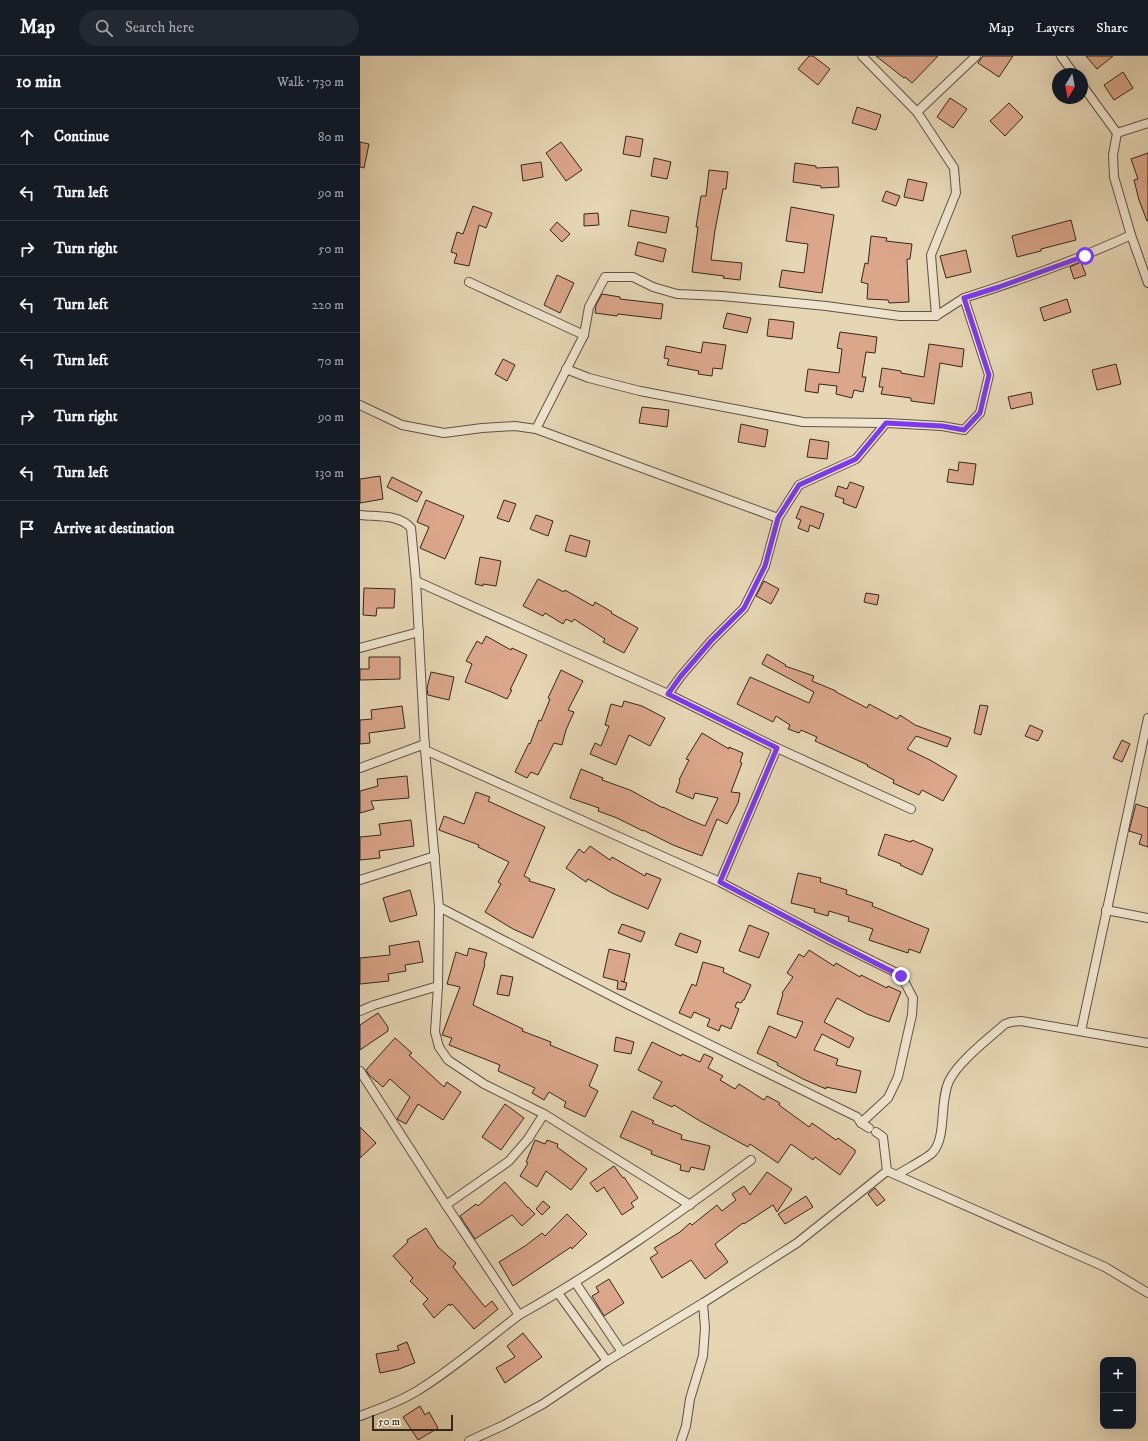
<!DOCTYPE html>
<html lang="en">
<head>
<meta charset="utf-8">
<style>
	body { margin:0; font-family:"IM FELL DW Pica",serif; background:#242831; color:#f1f3f6 }
	.controls { position:absolute; right:12px; bottom:12px; display:grid; overflow:hidden; border-radius:8px; box-shadow:0 4px 16px #0002 }
	.controls button { width:36px; height:36px; display:grid; place-items:center; padding:0; border:0; border-bottom:1px solid #363941; background:#171b24; color:#f1f3f6; font:20px sans-serif }
	.compass { position:absolute; left:692px; top:12px; width:36px; height:36px; border-radius:50%; background:#171b24; box-shadow:0 4px 16px #0002; rotate:190deg }
	.scale { position:absolute; left:12px; bottom:10px; width:81px; box-sizing:border-box; padding-left:4px; border:2px solid #352620; border-top:0; font-size:11px; line-height:14px; white-space:nowrap; color:#352620; -webkit-text-stroke:3px #efe4ce; paint-order:stroke }
	.stop { position:absolute; width:12px; height:12px; margin:-9px; border:3px solid #7c3aed; border-radius:50%; background:#fff }
	.stop.end { background:#7c3aed; border-color:#fff; box-shadow:0 1px 4px #0008 }
	.list { margin:0; padding:0; list-style:none }
	h2 { display:flex; justify-content:space-between; align-items:center; height:52px; margin:0; padding:0 16px; font-size:17px }
	h2 small { font-size:13px; font-weight:400; color:#9ea1a6 }
	.list li { display:grid; grid-template-columns:26px 1fr auto; gap:12px; align-items:center; box-sizing:border-box; height:56px; padding:0 16px; border-top:1px solid #363941 }
	.list b { display:block; font-size:15px; white-space:nowrap }
	.list em { font-size:13px; font-style:normal; color:#9ea1a6 }
	.icon { flex:none; width:22px; height:22px; fill:none; stroke:currentColor; stroke-width:2; stroke-linecap:round; stroke-linejoin:round }
	.map { position:relative; flex:none; width:788px; height:1385px; overflow:hidden }
	header { display:flex; align-items:center; gap:24px; box-sizing:border-box; height:56px; padding:0 20px; background:#171b24; border-bottom:1px solid #363941 }
	header strong { font-size:19px }
	nav { display:flex; gap:22px; margin-inline-start:auto; font-size:14px }
	.search { width:280px; height:36px; background:#242831; display:flex; align-items:center; gap:10px; box-sizing:border-box; padding:0 14px; border-radius:22px; color:#9ea1a6; font-size:15px }
	main { display:flex }
	aside { flex:1; background:#171b24 }
	.map>svg:first-child { display:block }
	.building { fill:#dba68a; stroke:#352620 }
	.lines { fill:none; stroke-linecap:round; stroke-linejoin:round }
	.minor-casing { stroke:#615245; stroke-width:10 }
	.minor { stroke:#efe4ce; stroke-width:8 }
	.route { stroke:#7c3aed; stroke-width:5 }
</style>
</head>
<body>
<header>
<strong>Map</strong>
<div class="search"><svg class="icon" aria-label="search" viewBox="0 0 24 24"><circle cx="10" cy="10" r="6"/><path d="M15 15l6 6"/></svg>Search here</div>
<nav><a>Map</a><a>Layers</a><a>Share</a></nav>
</header>
<main>
<aside>
<h2>10 min<small>Walk · 730 m</small></h2>
<ul class="list">
<li><svg class="icon" aria-label="ahead" viewBox="0 0 24 24"><path d="M12 20V5M6 11l6-6 6 6"/></svg><div><b>Continue</b></div><em>80 m</em></li>
<li><svg class="icon" aria-label="left" viewBox="0 0 24 24"><path d="M17 20v-9H6M10 6l-5 5 5 5"/></svg><div><b>Turn left</b></div><em>90 m</em></li>
<li><svg class="icon" aria-label="right" viewBox="0 0 24 24"><path d="M7 20v-9h11M14 6l5 5-5 5"/></svg><div><b>Turn right</b></div><em>50 m</em></li>
<li><svg class="icon" aria-label="left" viewBox="0 0 24 24"><path d="M17 20v-9H6M10 6l-5 5 5 5"/></svg><div><b>Turn left</b></div><em>220 m</em></li>
<li><svg class="icon" aria-label="left" viewBox="0 0 24 24"><path d="M17 20v-9H6M10 6l-5 5 5 5"/></svg><div><b>Turn left</b></div><em>70 m</em></li>
<li><svg class="icon" aria-label="right" viewBox="0 0 24 24"><path d="M7 20v-9h11M14 6l5 5-5 5"/></svg><div><b>Turn right</b></div><em>90 m</em></li>
<li><svg class="icon" aria-label="left" viewBox="0 0 24 24"><path d="M17 20v-9H6M10 6l-5 5 5 5"/></svg><div><b>Turn left</b></div><em>130 m</em></li>
<li><svg class="icon" aria-label="arrive" viewBox="0 0 24 24"><path d="M6 21V4h12l-3 4 3 4H6"/></svg><div><b>Arrive at destination</b></div></li>
</ul>
</aside>
<div class="map">
<svg width="788" height="1385" viewBox="0 0 788 1385">
	<rect width="100%" height="100%" fill="#e6d6b4"/>
	<filter id="stains"><feTurbulence type="fractalNoise" baseFrequency=".005" numOctaves="4"/><feColorMatrix values="0 0 0 0 .2 0 0 0 0 .09 0 0 0 0 .02 0 0 0 .5 -.17"/></filter>
	<radialGradient id="worn" r=".72"><stop offset=".6" stop-color="#630" stop-opacity="0"/><stop offset="1" stop-color="#630" stop-opacity=".3"/></radialGradient>
	<g class="building">
		<polygon points="449,0 453,0 470,13 458,29 438,13"/>
		<polygon points="516,0 578,0 552,27 545,21 544,22"/>
		<polygon points="623,0 653,0 639,21 618,7"/>
		<polygon points="726,0 753,0 737,13"/>
		<polygon points="763,16 773,32 754,44 744,29"/>
		<polygon points="590,42 607,53 593,72 577,61"/>
		<polygon points="649,47 663,61 645,80 630,65"/>
		<polygon points="497,51 521,59 516,74 492,67"/>
		<polygon points="266,80 283,83 280,101 263,98"/>
		<polygon points="0,86 9,88 4,112 0,111"/>
		<polygon points="201,86 222,114 206,125 186,97"/>
		<polygon points="788,97 788,165 787,165 779,144 774,124 778,123 771,103"/>
		<polygon points="294,102 311,106 307,123 291,120"/>
		<polygon points="181,106 183,121 163,125 161,109"/>
		<polygon points="435,107 456,110 456,112 478,111 479,131 461,132 461,130 433,126"/>
		<polygon points="349,114 368,116 366,133 363,133 355,174 351,204 382,207 380,224 363,222 364,220 332,216 338,171 336,171 341,140 346,140"/>
		<polygon points="548,123 567,127 563,145 544,141"/>
		<polygon points="526,135 540,140 536,150 522,145"/>
		<polygon points="113,150 132,157 126,172 119,169 109,210 94,207 97,198 91,196 97,176 103,178"/>
		<polygon points="431,151 474,159 462,237 419,231 422,214 444,217 448,188 426,185"/>
		<polygon points="271,154 309,161 306,177 268,170"/>
		<polygon points="238,157 239,169 224,170 224,158"/>
		<polygon points="711,164 716,184 681,193 681,195 657,201 652,180"/>
		<polygon points="197,166 210,178 202,186 190,174"/>
		<polygon points="511,180 527,182 526,185 552,188 550,203 547,203 549,246 529,247 528,244 507,243 508,228 501,226 505,207 508,208"/>
		<polygon points="278,186 306,193 303,206 275,199"/>
		<polygon points="606,194 611,216 586,222 580,200"/>
		<polygon points="721,206 726,219 714,223 710,211"/>
		<polygon points="197,219 214,227 200,257 184,249"/>
		<polygon points="242,238 260,241 260,243 303,248 301,263 258,258 257,260 235,257 236,249"/>
		<polygon points="707,243 711,256 684,265 680,252"/>
		<polygon points="367,257 391,262 387,277 363,272"/>
		<polygon points="409,263 434,266 432,283 407,280"/>
		<polygon points="480,276 517,281 515,297 506,296 502,321 506,321 503,336 494,334 492,342 476,338 477,330 459,328 458,337 445,335 448,313 479,317 482,293 477,292"/>
		<polygon points="343,286 366,289 362,313 353,312 352,320 338,318 339,315 307,309 309,303 304,302 306,290 341,297"/>
		<polygon points="569,288 604,293 602,311 580,307 574,348 551,345 551,342 521,338 523,331 519,331 522,312 541,315 541,317 564,321"/>
		<polygon points="143,303 155,309 147,325 135,318"/>
		<polygon points="756,308 761,328 737,334 732,314"/>
		<polygon points="671,336 673,348 651,353 648,341"/>
		<polygon points="282,351 309,354 307,371 279,367"/>
		<polygon points="381,368 408,374 405,391 378,386"/>
		<polygon points="450,383 469,386 467,403 447,401"/>
		<polygon points="599,406 616,408 613,429 587,426 589,413 598,415"/>
		<polygon points="20,420 23,443 0,447 0,423"/>
		<polygon points="32,421 62,436 57,446 27,431"/>
		<polygon points="490,426 504,431 496,452 483,447 484,443 475,440 478,430 487,433"/>
		<polygon points="66,444 104,460 85,503 60,492 69,471 57,466"/>
		<polygon points="144,444 156,448 149,466 137,462"/>
		<polygon points="441,450 464,458 459,473 450,469 448,476 438,472 441,464 436,462"/>
		<polygon points="176,459 193,465 188,480 170,473"/>
		<polygon points="210,479 230,485 226,501 205,495"/>
		<polygon points="120,501 141,505 136,530 123,528 123,530 115,528"/>
		<polygon points="178,523 204,536 205,534 233,550 235,546 252,556 251,557 278,572 264,597 243,586 245,583 214,563 212,566 206,563 203,568 185,557 183,560 163,550"/>
		<polygon points="404,525 419,533 411,548 396,540"/>
		<polygon points="4,532 35,533 34,552 17,552 16,560 3,559"/>
		<polygon points="506,537 519,539 517,549 504,546"/>
		<polygon points="126,580 151,594 152,592 167,599 150,634 152,634 147,643 129,635 105,626 112,608 106,605 117,585 122,588"/>
		<polygon points="407,598 426,609 425,610 454,620 452,625 476,635 476,636 507,652 509,648 537,663 540,659 555,669 591,682 587,691 556,680 547,693 570,704 597,720 583,745 562,734 559,739 533,727 534,724 507,710 508,709 455,685 457,681 441,674 439,677 428,673 430,669 416,660 413,666 377,648 390,621 449,647 454,636 402,608"/>
		<polygon points="9,601 40,601 40,623 0,624 0,613 9,613"/>
		<polygon points="201,614 223,625 208,654 214,656 206,674 202,689 194,687 178,719 171,716 167,722 155,716 169,687 170,688 179,664 181,665 190,643 188,642"/>
		<polygon points="71,616 94,621 89,644 68,639 67,632"/>
		<polygon points="264,645 282,650 305,662 290,690 269,679 256,709 230,698 235,687 241,690 249,670 245,669 251,648 262,651"/>
		<polygon points="620,649 628,650 621,679 614,677"/>
		<polygon points="42,650 45,672 9,677 10,687 0,688 0,664 12,663 11,654"/>
		<polygon points="670,669 683,675 678,685 665,680"/>
		<polygon points="342,677 369,693 369,691 383,697 380,706 382,707 371,736 380,737 378,747 367,768 357,763 342,800 313,789 283,774 283,775 257,762 238,755 239,752 210,742 221,713 243,722 242,724 270,734 303,752 303,751 328,763 345,770 358,742 335,737 333,743 316,736 320,725 319,724 329,704 326,703"/>
		<polygon points="762,684 770,688 762,706 753,702"/>
		<polygon points="47,720 49,742 11,745 14,753 0,757 0,735 18,730 17,723"/>
		<polygon points="116,736 130,741 128,745 185,771 164,820 170,823 169,825 195,833 173,882 153,873 125,856 141,828 138,826 149,806 118,791 119,789 79,774 84,760 104,768"/>
		<polygon points="776,748 788,752 788,791 779,788 782,779 769,775"/>
		<polygon points="51,764 54,790 19,795 20,802 0,804 0,781 21,779 19,768"/>
		<polygon points="525,778 551,786 552,784 573,793 562,819 540,809 541,808 518,799"/>
		<polygon points="230,790 250,804 252,801 285,820 286,817 301,823 288,853 252,837 228,823 226,826 206,812 219,793 224,797"/>
		<polygon points="438,817 461,822 460,826 487,834 486,838 513,847 512,850 569,873 560,897 549,893 548,897 509,884 513,873 488,865 489,861 469,855 468,860 454,856 455,853 431,847"/>
		<polygon points="50,834 57,859 30,866 23,842"/>
		<polygon points="262,868 285,876 281,886 258,877"/>
		<polygon points="389,869 409,877 399,902 379,895"/>
		<polygon points="320,877 341,885 337,897 315,889"/>
		<polygon points="59,885 63,906 45,909 46,915 28,918 29,925 0,928 0,902 30,899 29,890"/>
		<polygon points="109,892 127,897 124,907 125,908 113,949 163,973 162,975 191,986 190,989 238,1009 229,1030 238,1035 225,1061 204,1051 206,1046 189,1036 184,1044 172,1037 175,1032 138,1015 140,1009 89,989 92,982 82,979 100,931 87,928 96,896 107,900"/>
		<polygon points="249,893 270,898 264,926 261,925 267,927 265,934 257,933 258,925 243,921"/>
		<polygon points="449,894 474,910 476,907 500,921 501,919 527,932 528,930 541,936 529,966 507,958 477,942 464,966 494,982 489,992 462,978 454,994 478,1003 476,1009 501,1015 496,1037 466,1031 466,1033 443,1023 417,1009 418,1007 397,997 409,970 436,982 443,966 417,958 423,938 422,937 433,921 427,917 439,898 444,901"/>
		<polygon points="343,906 364,912 363,916 391,929 384,944 383,944 381,947 377,946 375,951 379,953 371,973 361,969 359,975 347,970 350,963 334,956 331,962 319,957 332,928 336,930"/>
		<polygon points="141,919 153,921 149,940 137,938"/>
		<polygon points="18,957 28,971 28,975 0,994 0,969"/>
		<polygon points="256,981 274,986 271,998 254,995"/>
		<polygon points="35,982 52,997 49,999 84,1031 87,1026 101,1036 83,1064 58,1048 46,1068 37,1063 50,1041 30,1023 23,1031 9,1019 6,1014"/>
		<polygon points="292,986 321,1000 322,998 340,1006 344,998 353,1002 348,1012 363,1020 360,1024 375,1033 379,1028 404,1044 407,1040 420,1047 419,1049 449,1071 452,1067 476,1084 478,1082 495,1094 495,1097 480,1119 455,1101 453,1104 431,1088 418,1107 390,1088 388,1091 340,1065 314,1049 312,1051 293,1042 302,1026 278,1014"/>
		<polygon points="145,1048 164,1062 141,1094 122,1081"/>
		<polygon points="272,1055 294,1065 292,1067 322,1079 321,1083 350,1090 344,1114 331,1111 329,1116 320,1114 321,1109 291,1098 292,1095 260,1081"/>
		<polygon points="0,1071 16,1087 0,1102"/>
		<polygon points="175,1084 185,1088 187,1084 198,1088 197,1091 227,1113 211,1134 186,1115 177,1131 160,1120 168,1107 166,1106"/>
		<polygon points="254,1110 263,1122 264,1121 278,1142 271,1147 274,1151 262,1159 244,1131 237,1136 230,1127"/>
		<polygon points="407,1116 432,1133 417,1156 413,1149 384,1168 383,1167 355,1188 359,1195 360,1195 368,1206 345,1223 331,1204 302,1222 290,1202 298,1197 294,1192 320,1176 330,1167 332,1169 357,1149 362,1155 376,1144 372,1138 384,1130 390,1139"/>
		<polygon points="145,1126 168,1152 168,1151 175,1158 162,1170 152,1159 115,1183 100,1160 116,1148 118,1150"/>
		<polygon points="515,1132 525,1144 517,1150 508,1138"/>
		<polygon points="446,1140 453,1151 425,1168 418,1158"/>
		<polygon points="183,1145 190,1151 182,1159 176,1153"/>
		<polygon points="207,1158 227,1178 212,1193 211,1191 153,1230 139,1206 165,1190 182,1177 185,1180"/>
		<polygon points="66,1172 78,1191 96,1207 93,1211 125,1251 132,1245 138,1253 114,1273 92,1248 90,1250 89,1248 74,1262 63,1248 68,1243 50,1225 53,1222 33,1200 48,1186 47,1184"/>
		<polygon points="249,1223 264,1247 244,1260 232,1240 239,1236 236,1231"/>
		<polygon points="163,1277 182,1301 145,1327 136,1312 155,1301 147,1290"/>
		<polygon points="47,1286 55,1307 39,1313 20,1317 16,1298 39,1294 37,1290"/>
		<polygon points="60,1350 65,1359 69,1356 78,1372 58,1384 43,1361"/>
	</g>
	<g class="lines">
		<defs>
			<g id="minor">
				<polyline points="502,0 557,56 616,0"/>
				<polyline points="701,0 714,18"/>
				<polyline points="722,29 757,77 753,99 754,121 771,179 788,227"/>
				<polyline points="557,56 594,112 596,137 571,199 576,260"/>
				<polyline points="757,77 788,67"/>
				<polyline points="109,226 224,279"/>
				<polyline points="206,313 229,322 280,335 443,366 526,367"/>
				<polyline points="0,349 42,369 84,377 122,372 155,370 176,373"/>
				<path d="M 0,459 C 17,461 39,458 51,472 L 56,525 L 65,694 L 79,851 L 267,948 L 497,1061 L 501,1067 L 509,1072"/>
				<polyline points="418,462 176,373 224,279 229,251 245,221 273,221 293,231 317,238 362,240 466,250 540,260 576,260 604,242"/>
				<polyline points="56,525 308,638 417,692 551,753"/>
				<polyline points="0,592 59,576"/>
				<path d="M 308,638 L 321,620 L 351,585 L 384,552 L 405,510 L 418,462 L 439,429 L 496,403 L 526,367 L 582,370 L 604,374 L 620,357 L 629,319 L 604,242 C 661,224 717,204 771,179"/>
				<polyline points="65,694 360,826 472,885 541,919 553,942 552,959 538,1021 528,1042 501,1067"/>
				<polyline points="0,712 65,688"/>
				<polyline points="0,824 75,800"/>
				<polyline points="360,826 417,692"/>
				<polyline points="79,851 78,930 75,976 79,991 88,1004 124,1028 184,1058 330,1149"/>
				<polyline points="746,854 788,862"/>
				<polyline points="0,955 14,949 78,930"/>
				<polyline points="721,975 788,662"/>
				<polyline points="0,1015 86,1149 149,1105 168,1083 184,1058"/>
				<polyline points="516,1076 523,1081 527,1115 745,1211 788,1237"/>
				<path d="M 537,1119 C 544,1114 568,1102 573,1096 C 587,1080 579,1046 589,1025 C 599,1005 628,983 645,968 L 651,966 L 661,965 L 788,987"/>
				<path d="M 86,1149 L 159,1259 C 240,1214 316,1159 391,1104"/>
				<polyline points="215,1226 262,1296"/>
				<polyline points="198,1237 247,1305"/>
				<path d="M 0,1360 C 19,1353 39,1346 57,1335 C 93,1313 125,1285 159,1259"/>
				<polyline points="109,1385 144,1369 183,1348 247,1305 343,1247 437,1187 527,1115"/>
				<polyline points="321,1385 326,1370 330,1343 343,1300 345,1272 343,1247"/>
			</g>
		</defs>
		<use href="#minor" class="minor-casing"/>
		<use href="#minor" class="minor"/>
	</g>
	<g class="lines">
		<polyline class="route" points="541,920 472,885 360,826 417,692 308,638 321,620 351,585 384,552 405,510 418,462 439,429 496,403 526,367 582,370 604,374 620,357 629,319 604,242 639,231 725,200"/>
	</g>
	<rect width="100%" height="100%" filter="url(#stains)"/>
	<rect width="100%" height="100%" fill="url(#worn)"/>
</svg>
<div class="controls">
<button>+</button>
<button>−</button>
</div>
<svg class="compass" viewBox="-18 -18 36 36"><path d="M0-13l5 13h-10z" fill="#e53935"/><path d="M0 13l5-13h-10z" fill="#9ea1a6"/></svg>
<div class="scale">50 m</div>
<div class="stop" style="left:725px;top:200px"></div>
<div class="stop end" style="left:541px;top:920px"></div>
</div>
</main>
</body>
</html>
